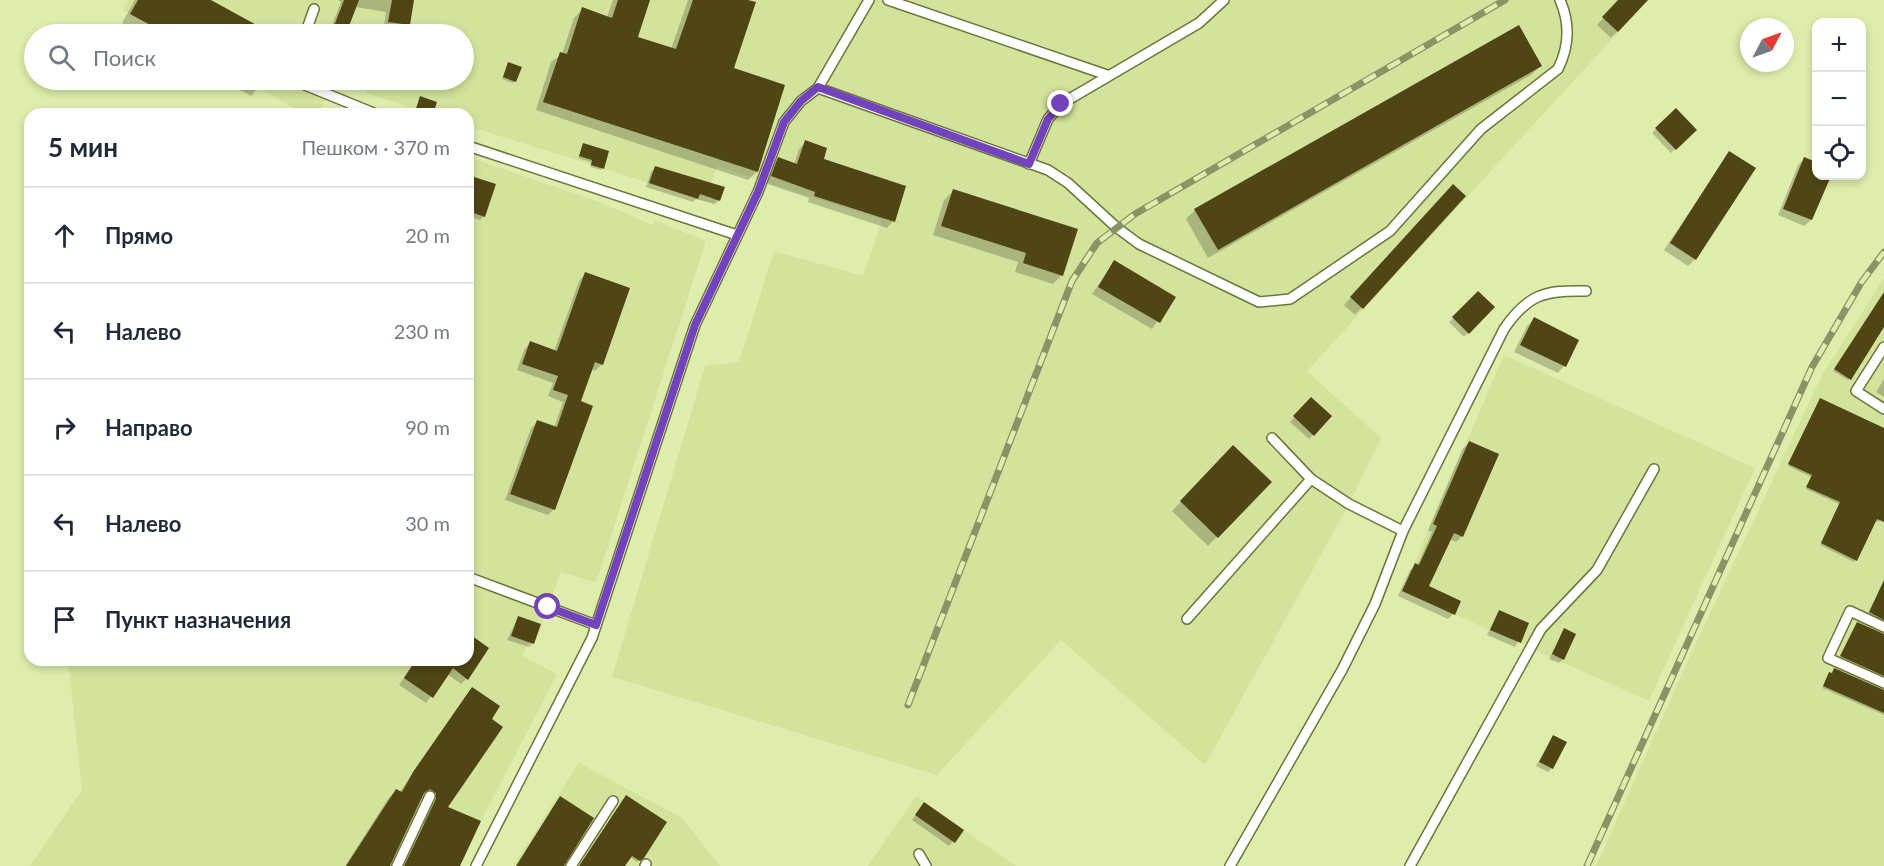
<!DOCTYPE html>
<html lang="ru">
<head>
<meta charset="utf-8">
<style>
	body { margin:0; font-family:Lato,sans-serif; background:#f6f6f7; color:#1f2937 }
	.controls { position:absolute; right:18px; top:18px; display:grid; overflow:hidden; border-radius:12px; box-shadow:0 3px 9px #0003 }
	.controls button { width:54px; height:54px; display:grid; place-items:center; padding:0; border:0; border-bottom:2px solid #e0e1e3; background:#fff; color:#1f2937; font:30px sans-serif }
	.compass { position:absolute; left:1740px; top:18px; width:54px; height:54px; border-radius:50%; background:#fff; box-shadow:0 3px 9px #0003; rotate:49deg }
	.stop { position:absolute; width:18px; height:18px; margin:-14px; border:4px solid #7343bb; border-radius:50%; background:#fff }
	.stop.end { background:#7343bb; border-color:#fff; box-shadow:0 2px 6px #0008 }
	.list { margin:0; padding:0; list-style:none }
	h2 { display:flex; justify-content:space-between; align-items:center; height:78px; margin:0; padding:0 24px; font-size:26px }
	h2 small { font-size:20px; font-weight:400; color:#747a83 }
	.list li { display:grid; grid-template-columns:39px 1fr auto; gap:18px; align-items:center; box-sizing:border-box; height:96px; padding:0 24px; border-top:2px solid #e0e1e3 }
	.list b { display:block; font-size:22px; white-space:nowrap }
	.list em { font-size:20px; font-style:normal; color:#747a83 }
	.icon { flex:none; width:33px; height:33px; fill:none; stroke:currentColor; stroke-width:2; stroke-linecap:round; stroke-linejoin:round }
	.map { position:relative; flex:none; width:1884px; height:866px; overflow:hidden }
	.search { position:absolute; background:#fff; box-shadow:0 3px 9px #0003; left:24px; top:24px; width:450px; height:66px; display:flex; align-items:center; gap:15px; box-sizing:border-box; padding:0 21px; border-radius:33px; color:#747a83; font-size:22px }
	.panel { position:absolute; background:#fff; box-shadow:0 3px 9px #0003; left:24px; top:108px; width:450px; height:558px; border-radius:18px }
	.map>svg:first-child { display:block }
	.built { fill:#d4e39b }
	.shadow { fill:#0003 }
	.building { fill:#504615 }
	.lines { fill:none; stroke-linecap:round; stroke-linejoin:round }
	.lane-casing { stroke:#6b7639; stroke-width:12 }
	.lane { stroke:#fff; stroke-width:9 }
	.rail-casing { stroke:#8a9365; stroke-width:7 }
	.rail { stroke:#dfedac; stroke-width:4.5; stroke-dasharray:14; stroke-linecap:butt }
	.route { stroke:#7343bb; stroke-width:8 }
</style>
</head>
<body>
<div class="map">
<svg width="1884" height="866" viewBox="0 0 1884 866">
	<rect width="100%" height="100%" fill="#dfedac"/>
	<g class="built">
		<polygon points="128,0 1648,0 1307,371 1381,438 1349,504 1205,765 1061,640 937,775 612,677 705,366 739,362 774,251 863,276 882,220 717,166 708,196 716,199 714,204 698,199 703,181 655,166 649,183 468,126 468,114 431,114 366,93 366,80 464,80 464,34 167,34 123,10"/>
		<polygon points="246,80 349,80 346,86 333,81 319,114 303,114"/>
		<polygon points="468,157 597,201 653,225 655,220 706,241 596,583 561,572 534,644 528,642 523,656 557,674 481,821 460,866 30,866 82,790 68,660 468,660"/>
		<polygon points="1884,278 1884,866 1596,866 1694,647 1821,377"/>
		<polygon points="1504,355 1755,468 1649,701 1402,591"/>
		<polygon points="579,763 682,818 720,866 513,866"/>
		<polygon points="916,796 964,830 1016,866 868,866"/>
	</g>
	<g class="shadow">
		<polygon points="135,0 208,0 270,34 142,34 122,23"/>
		<polygon points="338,0 412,0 408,25 403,30 384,26 386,12 355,7 345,33 349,34 318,34 325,26 331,28 341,2"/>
		<polygon points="613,0 648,0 636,38 671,49 688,0 743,0 732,69 757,171 748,180 536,110 551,62 562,54 574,18 583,9 607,17"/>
		<polygon points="1620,0 1646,0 1611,38 1597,25"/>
		<polygon points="508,64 515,81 513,83 502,79"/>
		<polygon points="1540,66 1531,75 1208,258 1186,219 1195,210"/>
		<polygon points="222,80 265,80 251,96"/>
		<polygon points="312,80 347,80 340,90"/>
		<polygon points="420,98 435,103 431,114 415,111"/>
		<polygon points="1676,110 1695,130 1671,153 1652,133"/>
		<polygon points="806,142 822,160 893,221 887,228 808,202 809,198 765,183 772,166 778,159 794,164 799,149"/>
		<polygon points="584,145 602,168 601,170 590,167 591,162 578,158"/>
		<polygon points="1729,153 1695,259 1688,266 1664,250"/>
		<polygon points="1805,159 1816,164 1816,176 1829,176 1811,220 1804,226 1778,215 1798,165"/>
		<polygon points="655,168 719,200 715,204 696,199 693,202 646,187 651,172"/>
		<polygon points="468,177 484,216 480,220 468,216"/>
		<polygon points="953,191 1062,275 1053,284 1015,272 1018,262 933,235 944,200"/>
		<polygon points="1447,193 1464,196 1355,315 1344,305"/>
		<polygon points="1114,262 1174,297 1152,329 1092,294"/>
		<polygon points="585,274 602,364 595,371 591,369 579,402 554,509 548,515 505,500 531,428 537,422 554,428 563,402 548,396 553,383 517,370 524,350 530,343 554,351 579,281"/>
		<polygon points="1478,293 1493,307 1464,337 1449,322"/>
		<polygon points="1884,294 1884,325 1848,380 1833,371"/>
		<polygon points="1534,319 1577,341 1564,366 1558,373 1514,352 1527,326"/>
		<polygon points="1884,379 1884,397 1876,392"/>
		<polygon points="1311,399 1330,416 1309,439 1290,422"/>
		<polygon points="1819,402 1884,429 1884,514 1879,522 1874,520 1854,562 1820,545 1839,504 1806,489 1811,477 1788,466"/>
		<polygon points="1469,443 1462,536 1456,542 1449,539 1427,587 1453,614 1448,619 1398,596 1410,570 1417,566 1432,532 1428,530 1463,448"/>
		<polygon points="1233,447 1269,482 1208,546 1172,511"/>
		<polygon points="1884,582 1884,622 1868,614"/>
		<polygon points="1499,612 1527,624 1515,647 1487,635"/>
		<polygon points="518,618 533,643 529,647 507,640"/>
		<polygon points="1856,625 1884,634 1884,678 1840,658"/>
		<polygon points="468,627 475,632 471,637 468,677 461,684 447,674 426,703 399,685 415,660 468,660"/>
		<polygon points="1564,630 1563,659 1559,663 1549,659"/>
		<polygon points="1829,674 1884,690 1884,715 1822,688"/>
		<polygon points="472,689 446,807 459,866 411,866 429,826 422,822 427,799 420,799 385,866 345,866 388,799 396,791 399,793"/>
		<polygon points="1553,737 1552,768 1548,772 1536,766"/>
		<polygon points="625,799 641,859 637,862 630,857 624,866 580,866"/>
		<polygon points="924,804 962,831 949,846 912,820"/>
	</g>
	<g class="building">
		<polygon points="138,0 211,0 273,34 167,34 130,14"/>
		<polygon points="344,0 359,0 346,34 331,34"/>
		<polygon points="392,0 414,0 410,25 388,22"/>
		<polygon points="618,0 650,0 638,37 676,49 693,0 748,0 756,2 734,68 785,85 758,172 543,102 560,52 567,54 582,7 612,18"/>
		<polygon points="1618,0 1648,0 1618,32 1602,17"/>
		<polygon points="1519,25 1542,66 1218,250 1194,209"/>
		<polygon points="508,62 522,67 516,82 503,77"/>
		<polygon points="420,96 437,102 433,114 416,109"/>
		<polygon points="1676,108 1697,130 1676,150 1655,128"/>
		<polygon points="805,140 827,148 824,159 906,186 895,222 814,196 815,192 771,176 778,157 797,164"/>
		<polygon points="583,143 609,151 604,169 591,165 592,160 579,156"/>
		<polygon points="1729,151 1756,168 1696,260 1670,243"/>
		<polygon points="1804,157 1816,162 1816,176 1831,176 1812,220 1783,209"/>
		<polygon points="655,166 725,187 720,201 700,194 698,199 649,183"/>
		<polygon points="468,175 496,184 485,217 468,211"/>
		<polygon points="1453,184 1466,196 1363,309 1350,297"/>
		<polygon points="953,189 1078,229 1063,276 1023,263 1026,253 941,226"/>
		<polygon points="1114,260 1176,297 1160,323 1098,287"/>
		<polygon points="585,272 630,288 603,365 595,362 581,401 593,406 555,510 510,494 537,420 557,427 568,395 553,390 558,376 522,364 530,341 557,351"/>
		<polygon points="1478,291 1495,307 1469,334 1452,317"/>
		<polygon points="1884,292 1884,327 1851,380 1834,369"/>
		<polygon points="1534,317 1579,340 1566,367 1520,345"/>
		<polygon points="1311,397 1332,416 1314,436 1293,416"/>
		<polygon points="1820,398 1884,428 1884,522 1877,519 1857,561 1821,543 1840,502 1806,487 1812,475 1788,464"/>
		<polygon points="1469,441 1499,454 1463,537 1454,533 1429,586 1461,601 1455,615 1402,591 1415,563 1419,565 1437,526 1433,524"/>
		<polygon points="1233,445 1272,482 1218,538 1180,501"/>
		<polygon points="1884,580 1884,620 1869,612"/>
		<polygon points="1499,610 1529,623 1521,643 1490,630"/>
		<polygon points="518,616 541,624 534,644 511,636"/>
		<polygon points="1857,622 1884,634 1884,676 1840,656"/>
		<polygon points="1564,628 1576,634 1564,660 1552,654"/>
		<polygon points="468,633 489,648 468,680 453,668 433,698 404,678 416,660 468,660"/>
		<polygon points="1834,668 1884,690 1884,713 1823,686 1829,672 1832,673"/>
		<polygon points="472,687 500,706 492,719 503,727 448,807 481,821 460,866 404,866 436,799 436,793 430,789 424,793 390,866 346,866 396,789 402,792 413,772"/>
		<polygon points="1553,735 1567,742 1553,769 1539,762"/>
		<polygon points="626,795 667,822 644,858 640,861 632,856 625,866 579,866"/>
		<polygon points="560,796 594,818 564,866 516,866"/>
		<polygon points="924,802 964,830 955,843 915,815"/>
	</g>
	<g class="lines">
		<defs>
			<g id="lane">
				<polyline points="888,0 1107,75"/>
				<polyline points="305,34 314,9"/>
				<polyline points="297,80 305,85 376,114"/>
				<path d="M 818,88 L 1048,170 L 1068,183 L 1116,227 L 1139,244 L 1259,302 L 1290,299 L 1390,231 L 1481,129 L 1558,69 C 1569,47 1570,23 1560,0"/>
				<polyline points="468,146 737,235"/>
				<polyline points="1029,164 1048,119 1061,104 1199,23 1224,0"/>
				<polyline points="1884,347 1856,391 1884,409"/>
				<polyline points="1272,438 1311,479 1349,504 1403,531"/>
				<polyline points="468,577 596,625"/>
				<polyline points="1187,619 1311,479"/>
				<polyline points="1884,627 1850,611 1828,658 1884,683"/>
				<polyline points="919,854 926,866"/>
				<polyline points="397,866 430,796"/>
				<polyline points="476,866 592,638 695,325 758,192 784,122 801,101 818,88 869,0"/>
				<polyline points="571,866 613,801"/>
				<polyline points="645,866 646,864"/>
				<path d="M 1230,866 L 1342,670 L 1375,604 L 1403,531 L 1504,329 C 1528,294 1545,290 1586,291"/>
				<polyline points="1410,866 1541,629 1597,570 1654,469"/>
			</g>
		</defs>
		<use href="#lane" class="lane-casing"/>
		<use href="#lane" class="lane"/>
		<defs>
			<g id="rail">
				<polyline points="908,705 1072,281 1097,243 1135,214 1505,0"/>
				<polyline points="1587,866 1812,367 1861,283 1884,252"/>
			</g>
		</defs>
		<use href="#rail" class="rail-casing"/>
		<use href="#rail" class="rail"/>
	</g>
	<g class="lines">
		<polyline class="route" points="548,607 596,625 695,325 758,192 784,122 801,101 818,87 1029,164 1048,119 1061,104"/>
	</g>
</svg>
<div class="controls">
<button>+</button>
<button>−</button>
<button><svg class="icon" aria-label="locate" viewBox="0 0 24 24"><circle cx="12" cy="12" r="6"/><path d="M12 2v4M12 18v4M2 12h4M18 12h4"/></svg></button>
</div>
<svg class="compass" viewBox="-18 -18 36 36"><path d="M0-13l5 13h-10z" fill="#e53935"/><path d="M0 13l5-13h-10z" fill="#747a83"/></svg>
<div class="stop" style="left:548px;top:607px"></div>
<div class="stop end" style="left:1061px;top:104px"></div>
<div class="search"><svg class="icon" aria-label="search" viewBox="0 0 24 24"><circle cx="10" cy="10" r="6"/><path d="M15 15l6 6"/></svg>Поиск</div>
<section class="panel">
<h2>5 мин<small>Пешком · 370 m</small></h2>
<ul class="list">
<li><svg class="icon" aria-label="ahead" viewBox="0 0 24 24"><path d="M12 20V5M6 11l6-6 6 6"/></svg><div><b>Прямо</b></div><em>20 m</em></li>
<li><svg class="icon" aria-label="left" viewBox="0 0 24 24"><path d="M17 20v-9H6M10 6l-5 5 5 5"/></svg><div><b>Налево</b></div><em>230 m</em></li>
<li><svg class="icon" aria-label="right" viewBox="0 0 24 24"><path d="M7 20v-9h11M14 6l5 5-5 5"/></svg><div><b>Направо</b></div><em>90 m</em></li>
<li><svg class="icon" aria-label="left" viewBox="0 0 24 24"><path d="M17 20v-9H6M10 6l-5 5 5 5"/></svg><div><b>Налево</b></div><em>30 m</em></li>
<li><svg class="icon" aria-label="arrive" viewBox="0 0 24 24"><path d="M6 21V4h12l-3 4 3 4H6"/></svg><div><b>Пункт назначения</b></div></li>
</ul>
</section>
</div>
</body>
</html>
